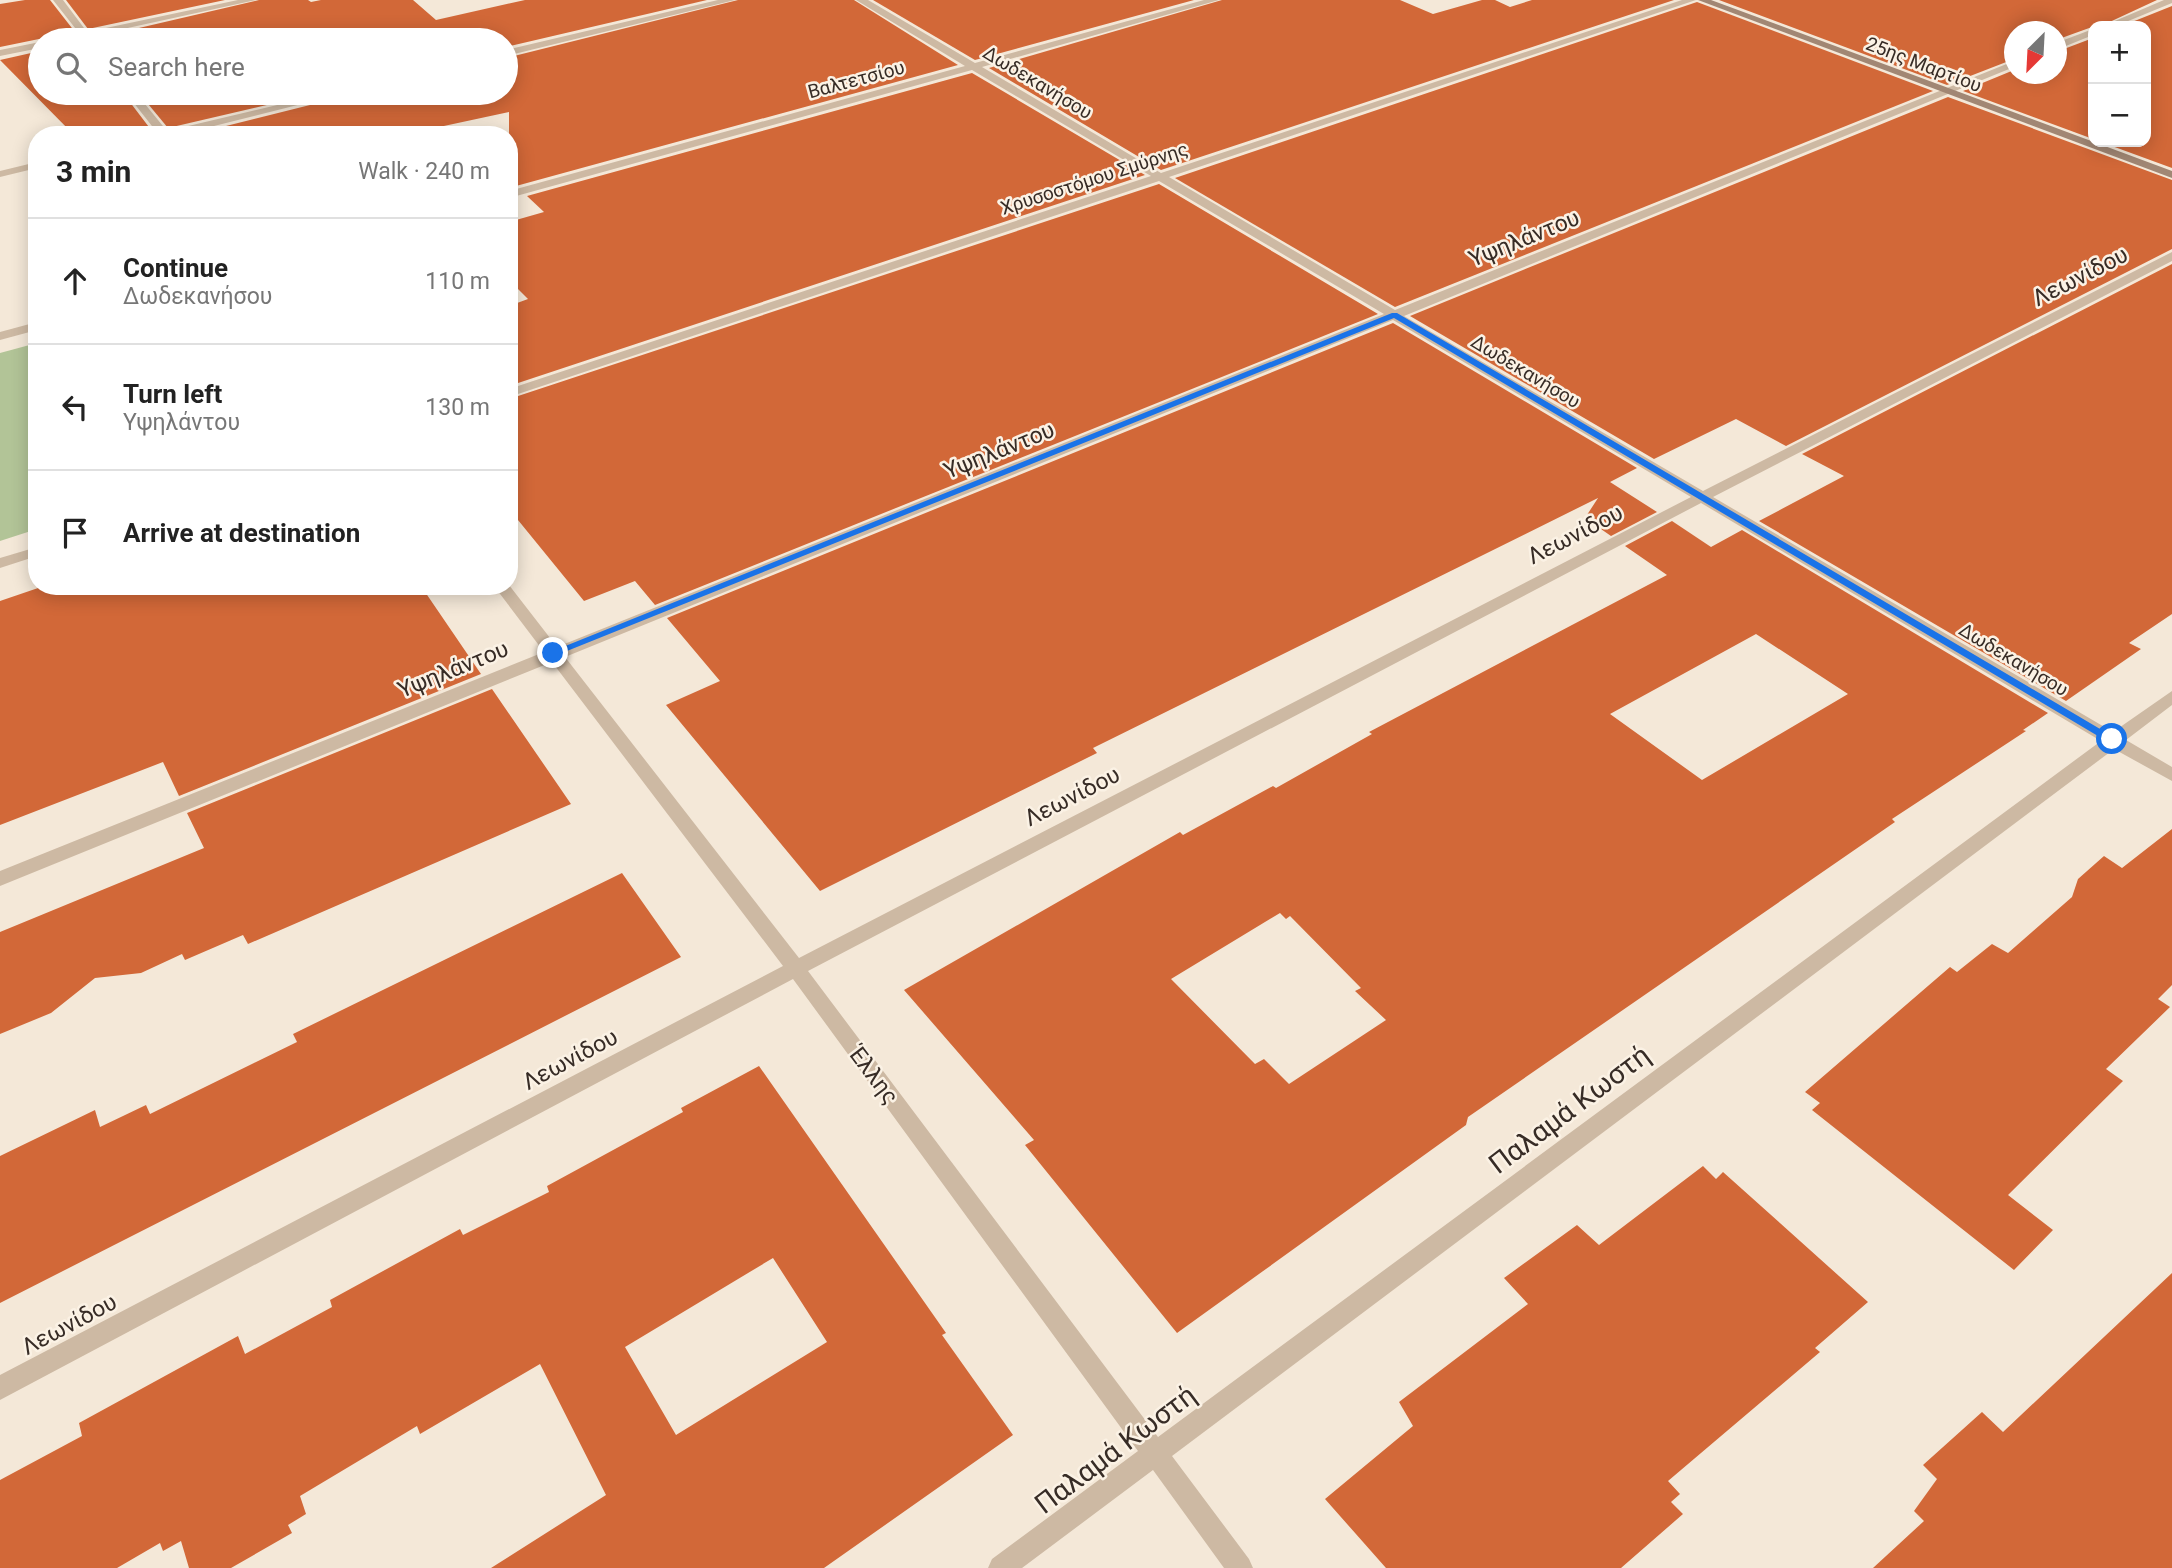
<!DOCTYPE html>
<html lang="en">
<head>
<meta charset="utf-8">
<style>
	body { margin:0; font-family:Roboto,sans-serif; background:#f2f2f2; color:#222 }
	.controls { position:absolute; right:21px; top:21px; display:grid; overflow:hidden; border-radius:14px; box-shadow:0 4px 18px #0003 }
	.controls button { width:63px; height:63px; display:grid; place-items:center; padding:0; border:0; border-bottom:2px solid #e0e0e0; background:#fff; color:#222; font:35px sans-serif }
	.compass { position:absolute; left:2004px; top:21px; width:63px; height:63px; border-radius:50%; background:#fff; box-shadow:0 4px 18px #0003; rotate:204deg }
	.stop { position:absolute; width:21px; height:21px; margin:-16px; border:5px solid #1a73e8; border-radius:50%; background:#fff }
	.stop.end { background:#1a73e8; border-color:#fff; box-shadow:0 2px 7px #0008 }
	.list { margin:0; padding:0; list-style:none }
	h2 { display:flex; justify-content:space-between; align-items:center; height:91px; margin:0; padding:0 28px; font-size:30px }
	h2 small { font-size:23px; font-weight:400; color:#767676 }
	.list li { display:grid; grid-template-columns:46px 1fr auto; gap:21px; align-items:center; box-sizing:border-box; height:126px; padding:0 28px; border-top:2px solid #e0e0e0 }
	.list b { display:block; font-size:26px; white-space:nowrap }
	.list p { margin:0; font-size:23px; white-space:nowrap; color:#767676 }
	.list em { font-size:23px; font-style:normal; color:#767676 }
	.icon { flex:none; width:38px; height:38px; fill:none; stroke:currentColor; stroke-width:2; stroke-linecap:round; stroke-linejoin:round }
	.map { position:relative; flex:none; width:2172px; height:1568px; overflow:hidden }
	.search { position:absolute; background:#fff; box-shadow:0 4px 18px #0003; left:28px; top:28px; width:490px; height:77px; display:flex; align-items:center; gap:18px; box-sizing:border-box; padding:0 24px; border-radius:38px; color:#767676; font-size:26px }
	.panel { position:absolute; background:#fff; box-shadow:0 4px 18px #0003; left:28px; top:126px; width:490px; height:469px; border-radius:28px }
	.map>svg:first-child { display:block }
	.green { fill:#b2c497 }
	.building { fill:#d26838; fill-rule:evenodd }
	.lines { fill:none; stroke-linecap:round; stroke-linejoin:round }
	.street { fill:#cdb9a3; fill-rule:evenodd }
	.secondary { fill:#a18774; fill-rule:evenodd }
	.route { fill:#1a73e8 }
	.labels { text-anchor:middle; stroke-width:5; stroke-linejoin:round; paint-order:stroke }
	.far-street-label { font-size:19px; fill:#372c26; stroke:#fbf2e5 }
	.street-label { font-size:23px; fill:#372c26; stroke:#fbf2e5 }
	.near-street-label { font-size:28px; fill:#372c26; stroke:#fbf2e5 }
</style>
</head>
<body>
<div class="map">
<svg width="2172" height="1568" viewBox="0 0 2172 1568">
	<rect width="100%" height="100%" fill="#f4e8d8"/>
	<polygon class="green" points="37,343 37,529 0,541 0,353"/>
	<g class="building">
		<polygon points="25,0 50,0 75,32 53,40 39,39 0,47 0,4"/>
		<polygon points="66,0 225,0 88,29"/>
		<polygon points="259,0 308,0 311,2 321,0 413,0 436,20 525,0 707,0 506,47 506,40 97,40 96,38"/>
		<polygon points="738,0 854,0 958,65 516,186 509,179 509,112 402,135 384,135 379,130 360,135 190,135 346,96 348,93 506,93 506,58"/>
		<polygon points="873,0 1194,0 975,60"/>
		<polygon points="1222,0 1400,0 1433,14 1482,0 1495,0 1510,7 1532,0 1674,0 1161,170 989,68"/>
		<polygon points="1719,0 2157,0 2101,26 2092,27 2056,40 2056,32 2014,32 2014,59 1947,85"/>
		<polygon points="1697,2 1933,91 1395,307 1175,178"/>
		<polygon points="2172,6 2172,168 2101,142 2146,142 2146,26 2122,26"/>
		<polygon points="2093,38 2093,139 1963,91 2014,70 2014,74 2056,74 2056,52"/>
		<polygon points="40,51 40,93 123,93 155,135 74,135 0,60"/>
		<polygon points="972,73 1145,175 509,386 509,306 528,299 509,280 509,222 544,212 527,196"/>
		<polygon points="139,93 318,93 168,128"/>
		<polygon points="1948,97 2172,180 2172,249 1786,446 1736,419 1654,459 1410,316"/>
		<polygon points="1159,184 1378,314 655,605 635,581 584,601 509,509 509,399"/>
		<polygon points="2172,264 2172,614 2129,643 2141,649 2066,701 1759,521 1844,476 1802,454"/>
		<polygon points="1393,323 1637,468 1610,482 1657,512 1611,536 1585,518 1598,498 1093,748 1097,753 820,891 666,705 720,681 667,618"/>
		<path d="M 1672,521 L 1711,547 L 1742,530 L 2048,713 L 2023,730 L 2026,731 L 1892,819 L 1895,822 L 1468,1117 L 1466,1125 L 1177,1333 L 1025,1145 L 1034,1140 L 904,990 L 1180,832 L 1183,835 L 1273,786 L 1276,788 L 1372,734 L 1369,732 L 1667,575 L 1625,546 ZM 1756,634 L 1848,694 L 1702,780 L 1610,714 ZM 1280,913 L 1286,919 L 1290,916 L 1361,988 L 1355,991 L 1386,1020 L 1289,1084 L 1264,1059 L 1255,1064 L 1171,979 Z"/>
		<polygon points="44,586 421,586 481,674 179,796 163,762 0,825 0,601"/>
		<polygon points="492,689 571,804 248,944 243,935 185,960 182,954 141,973 95,978 51,1013 0,1034 0,932 204,848 187,813"/>
		<polygon points="2172,829 2172,985 2158,999 2170,1007 2106,1069 2123,1081 2008,1195 2053,1230 2014,1270 1812,1110 1820,1103 1805,1092 1950,967 1957,972 1992,944 2008,953 2072,897 2078,879 2104,856 2122,868"/>
		<polygon points="622,873 681,957 0,1303 0,1156 95,1110 100,1127 146,1105 150,1114 297,1042 293,1034"/>
		<path d="M 759,1066 L 946,1333 L 942,1335 L 1013,1435 L 824,1568 L 491,1568 L 606,1495 L 540,1364 L 420,1434 L 417,1426 L 300,1496 L 306,1514 L 288,1525 L 292,1533 L 231,1568 L 189,1568 L 181,1541 L 163,1551 L 160,1543 L 117,1568 L 0,1568 L 0,1480 L 82,1436 L 79,1423 L 238,1336 L 245,1354 L 332,1307 L 330,1300 L 460,1229 L 463,1235 L 549,1192 L 547,1186 L 683,1112 L 681,1108 ZM 773,1258 L 827,1342 L 676,1435 L 625,1347 Z"/>
		<polygon points="1703,1166 1716,1179 1723,1172 1868,1302 1815,1348 1820,1352 1668,1481 1680,1494 1671,1502 1683,1514 1621,1568 1386,1568 1325,1499 1413,1426 1399,1402 1528,1304 1504,1278 1577,1225 1599,1245"/>
		<polygon points="2172,1273 2172,1568 1873,1568 1924,1521 1914,1511 1937,1479 1923,1465 1982,1412 2003,1432"/>
	</g>
	<g class="lines">
		<g class="street">
			<polygon points="53,0 63,0 87,32 238,0 256,0 91,36 94,40 56,40 79,33"/>
			<polygon points="718,0 735,0 506,56 506,50"/>
			<path d="M 856,0 L 868,0 L 975,63 L 1204,0 L 1219,0 L 982,67 L 1161,173 L 1682,0 L 1696,0 L 1169,177 L 1395,310 L 2014,61 L 2014,67 L 1404,316 L 1703,491 L 2172,252 L 2172,261 L 1713,497 L 2113,732 L 2172,691 L 2172,705 L 2126,740 L 2172,767 L 2172,781 L 2114,749 L 1172,1456 L 1249,1559 L 1253,1568 L 1224,1568 L 1153,1470 L 1022,1568 L 988,1568 L 992,1559 L 1138,1451 L 793,979 L 0,1400 L 0,1375 L 783,966 L 552,662 L 0,886 L 0,871 L 544,652 L 494,586 L 509,585 L 557,647 L 1384,314 L 1159,181 L 509,397 L 509,389 L 1151,176 L 972,70 L 509,198 L 509,191 L 965,66 ZM 1393,320 L 1691,497 L 799,958 L 565,657 ZM 1701,503 L 2101,741 L 1158,1437 L 808,971 Z"/>
			<polygon points="2164,0 2172,0 2172,3 2116,26 2103,26"/>
			<polygon points="2093,29 2093,35 2056,50 2056,43"/>
			<polygon points="40,42 40,48 0,56 0,50"/>
			<polygon points="126,93 136,93 167,131 328,93 345,93 178,135 159,135"/>
			<polygon points="37,162 37,168 0,177 0,171"/>
			<polygon points="37,322 37,330 0,340 0,332"/>
			<polygon points="37,547 37,556 0,568 0,558"/>
		</g>
		<polygon class="secondary" points="1698,0 1711,0 2172,171 2172,178"/>
	</g>
	<polygon class="route" points="1392,313 1397,313 2117,739 2112,743 2108,742 1394,318 557,655 548,653"/>
	<g class="labels">
		<g class="far-street-label">
			<text transform="translate(1924 64) rotate(21)" y="7">25ης Μαρτίου</text>
			<text transform="translate(856 79) rotate(-15)" y="7">Βαλτετσίου</text>
			<text transform="translate(1038 82) rotate(31)" y="7">Δωδεκανήσου</text>
			<text transform="translate(1094 178) rotate(-18)" y="7">Χρυσοστόμου Σμύρνης</text>
			<text transform="translate(1526 371) rotate(31)" y="7">Δωδεκανήσου</text>
			<text transform="translate(2014 659) rotate(31)" y="7">Δωδεκανήσου</text>
		</g>
		<g class="street-label">
			<text transform="translate(1524 238) rotate(-22)" y="8">Υψηλάντου</text>
			<text transform="translate(2080 276) rotate(-27)" y="8">Λεωνίδου</text>
			<text transform="translate(999 450) rotate(-22)" y="8">Υψηλάντου</text>
			<text transform="translate(1575 534) rotate(-27)" y="8">Λεωνίδου</text>
			<text transform="translate(453 669) rotate(-22)" y="8">Υψηλάντου</text>
			<text transform="translate(1072 796) rotate(-27)" y="8">Λεωνίδου</text>
			<text transform="translate(570 1059) rotate(-28)" y="8">Λεωνίδου</text>
			<text transform="translate(874 1075) rotate(53)" y="8">Έλλης</text>
			<text transform="translate(69 1324) rotate(-28)" y="8">Λεωνίδου</text>
		</g>
		<g class="near-street-label">
			<text transform="translate(1569 1109) rotate(-37)" y="10">Παλαμά Κωστή</text>
			<text transform="translate(1115 1449) rotate(-37)" y="10">Παλαμά Κωστή</text>
		</g>
	</g>
</svg>
<div class="controls">
<button>+</button>
<button>−</button>
</div>
<svg class="compass" viewBox="-18 -18 36 36"><path d="M0-13l5 13h-10z" fill="#e53935"/><path d="M0 13l5-13h-10z" fill="#767676"/></svg>
<div class="stop" style="left:2112px;top:739px"></div>
<div class="stop end" style="left:553px;top:653px"></div>
<div class="search"><svg class="icon" aria-label="search" viewBox="0 0 24 24"><circle cx="10" cy="10" r="6"/><path d="M15 15l6 6"/></svg>Search here</div>
<section class="panel">
<h2>3 min<small>Walk · 240 m</small></h2>
<ul class="list">
<li><svg class="icon" aria-label="ahead" viewBox="0 0 24 24"><path d="M12 20V5M6 11l6-6 6 6"/></svg><div><b>Continue</b><p>Δωδεκανήσου</p></div><em>110 m</em></li>
<li><svg class="icon" aria-label="left" viewBox="0 0 24 24"><path d="M17 20v-9H6M10 6l-5 5 5 5"/></svg><div><b>Turn left</b><p>Υψηλάντου</p></div><em>130 m</em></li>
<li><svg class="icon" aria-label="arrive" viewBox="0 0 24 24"><path d="M6 21V4h12l-3 4 3 4H6"/></svg><div><b>Arrive at destination</b></div></li>
</ul>
</section>
</div>
</body>
</html>
